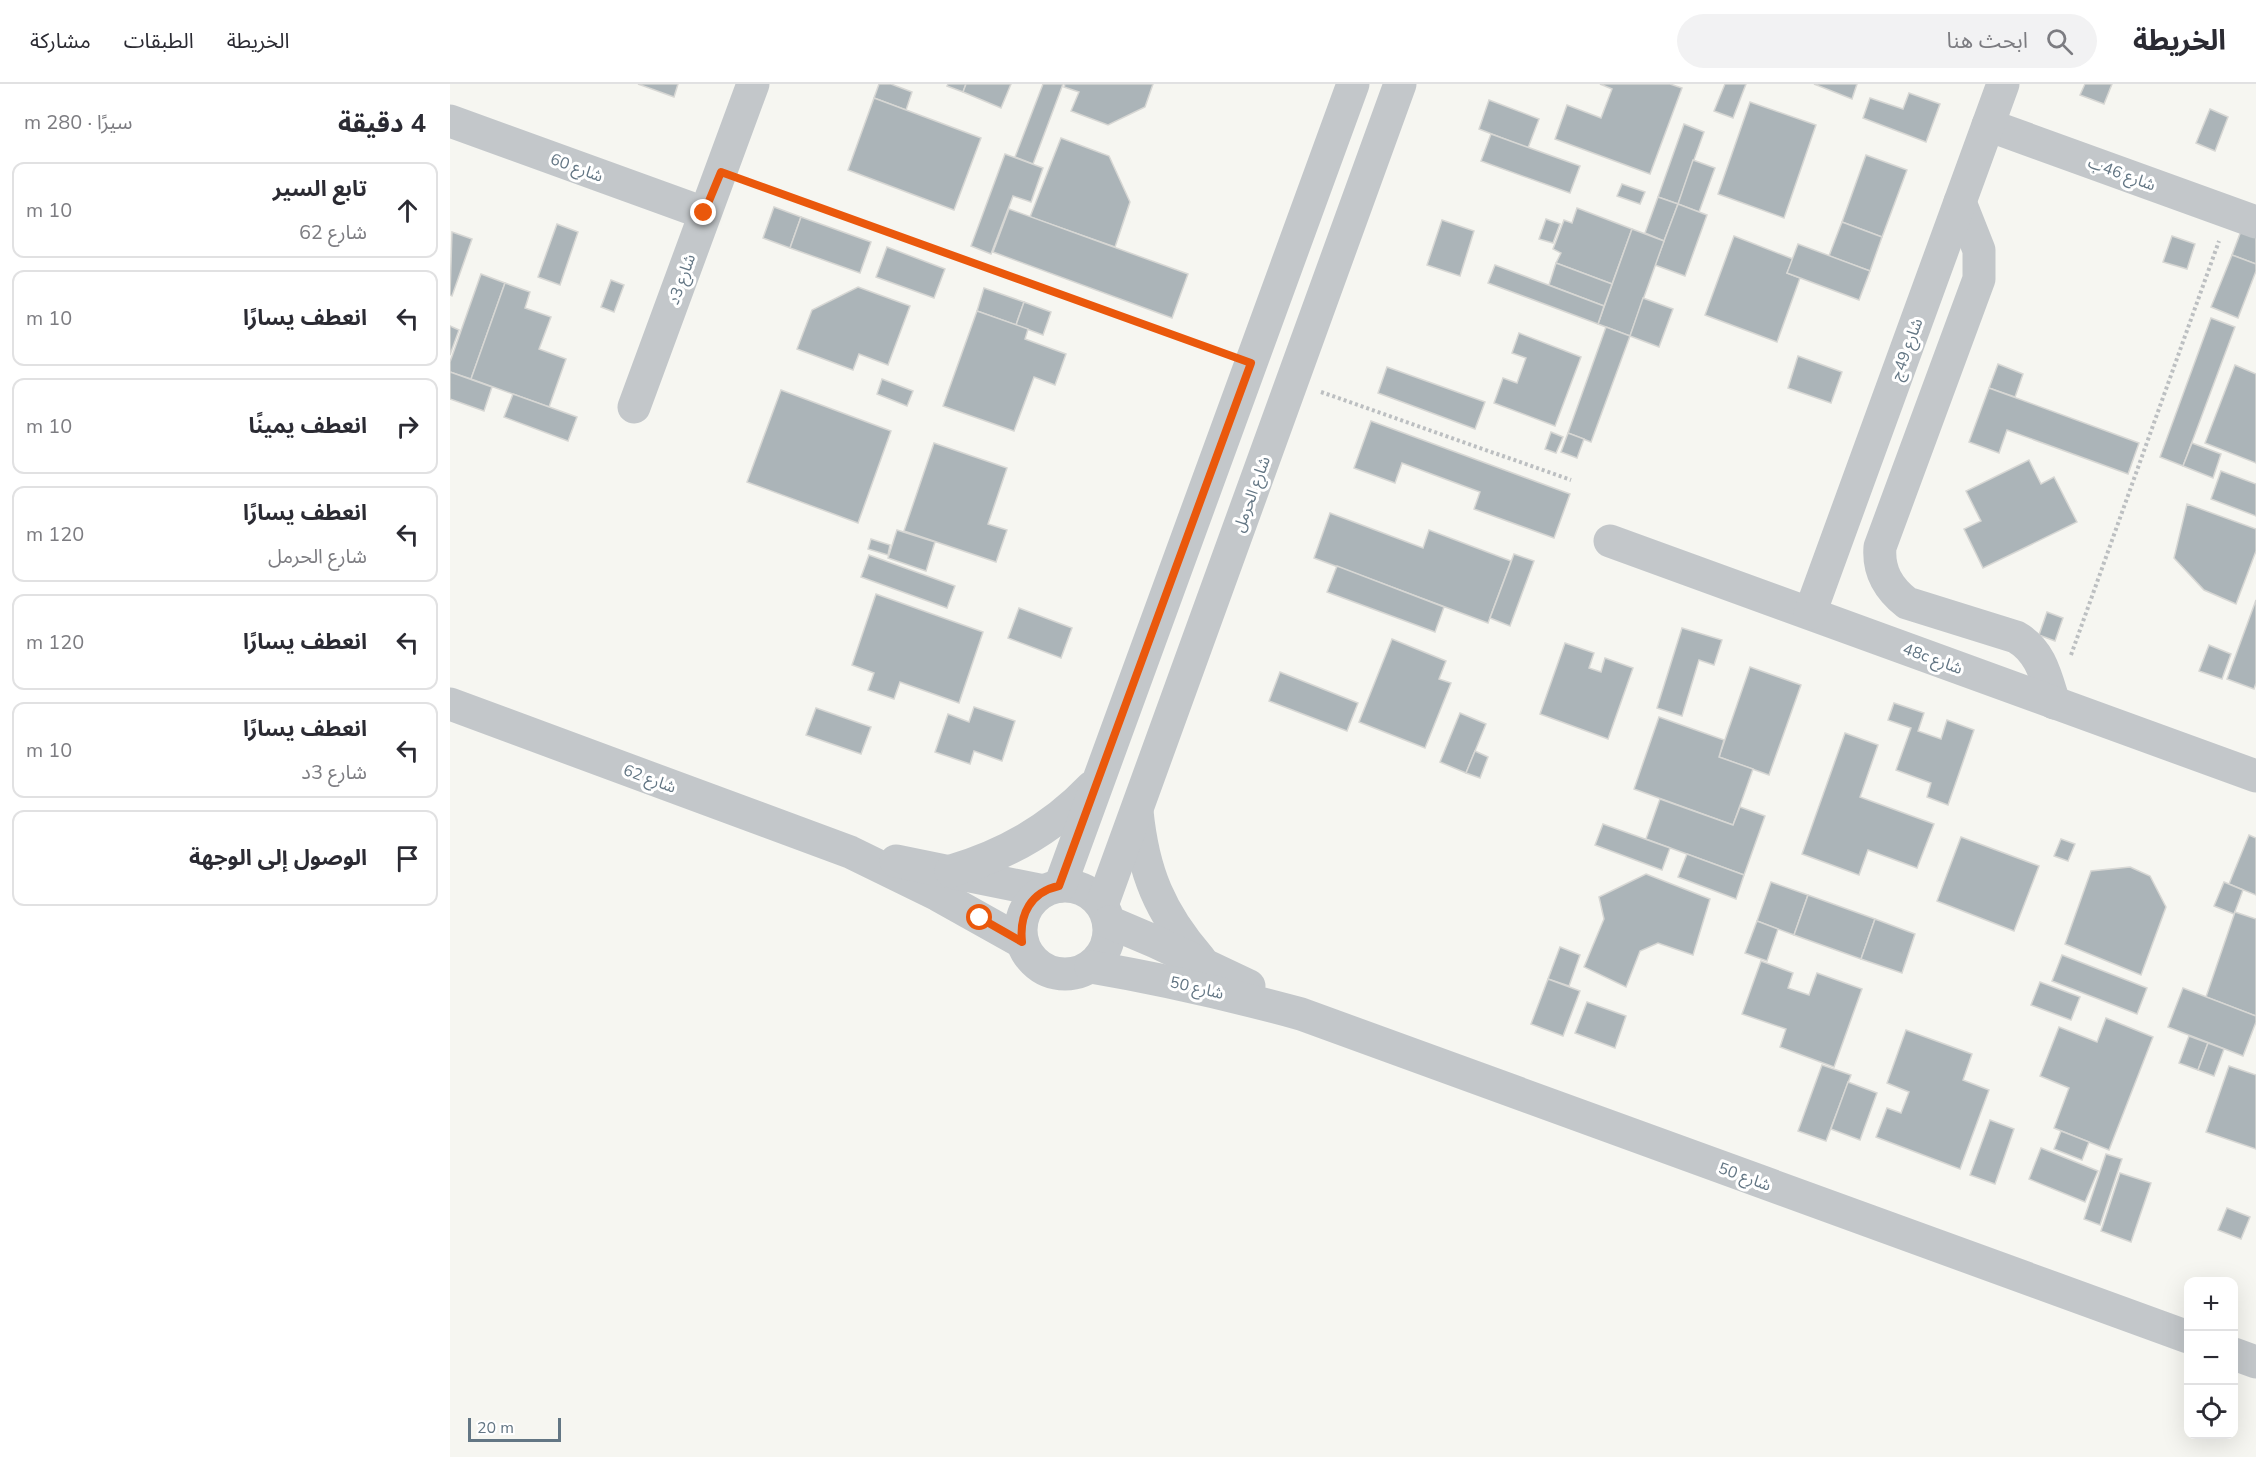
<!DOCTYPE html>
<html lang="ar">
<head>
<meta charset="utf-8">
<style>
	body { margin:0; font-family:"Nunito Sans","Noto Sans Arabic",sans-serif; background:#f2f2f3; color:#2b2b33; direction:rtl }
	.controls { position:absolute; right:18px; bottom:18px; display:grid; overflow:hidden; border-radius:12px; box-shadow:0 6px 24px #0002 }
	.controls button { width:54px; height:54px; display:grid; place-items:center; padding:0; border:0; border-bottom:2px solid #e1e1e2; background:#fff; color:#2b2b33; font:30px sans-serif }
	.scale { position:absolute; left:18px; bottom:15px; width:93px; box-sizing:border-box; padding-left:6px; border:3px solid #637684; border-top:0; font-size:16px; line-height:21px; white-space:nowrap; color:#637684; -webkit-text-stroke:4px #fff; paint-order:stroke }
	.stop { position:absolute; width:18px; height:18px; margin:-14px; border:4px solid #ea580c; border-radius:50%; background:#fff }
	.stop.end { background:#ea580c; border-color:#fff; box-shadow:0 2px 6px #0008 }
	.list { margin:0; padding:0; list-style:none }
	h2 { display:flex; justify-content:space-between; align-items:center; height:78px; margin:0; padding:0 24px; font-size:26px }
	h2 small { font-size:20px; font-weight:400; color:#7c7c81 }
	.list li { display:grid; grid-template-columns:39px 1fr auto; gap:18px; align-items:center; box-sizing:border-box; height:96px; margin:0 12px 12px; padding:0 12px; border:2px solid #e1e1e2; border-radius:12px }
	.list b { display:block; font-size:22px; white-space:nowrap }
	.list p { margin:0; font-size:20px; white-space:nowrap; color:#7c7c81 }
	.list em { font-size:20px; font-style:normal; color:#7c7c81 }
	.icon { flex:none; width:33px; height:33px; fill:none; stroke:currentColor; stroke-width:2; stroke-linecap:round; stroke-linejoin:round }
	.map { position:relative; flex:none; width:1806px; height:1373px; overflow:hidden; direction:ltr }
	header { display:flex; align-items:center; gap:36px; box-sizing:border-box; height:84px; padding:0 30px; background:#fff; border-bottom:2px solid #e1e1e2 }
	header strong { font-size:28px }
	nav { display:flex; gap:33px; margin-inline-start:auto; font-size:21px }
	.search { width:420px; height:54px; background:#f2f2f3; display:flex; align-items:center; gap:15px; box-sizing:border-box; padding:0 21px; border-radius:33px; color:#7c7c81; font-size:22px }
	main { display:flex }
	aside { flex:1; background:#fff }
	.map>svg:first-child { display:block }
	.building { fill:#abb4b8; stroke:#d7d7d4; stroke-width:1.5 }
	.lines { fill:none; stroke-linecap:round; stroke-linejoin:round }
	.path { stroke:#bcbfc1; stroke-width:4; stroke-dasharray:3 3; stroke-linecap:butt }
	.minor { stroke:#c3c7ca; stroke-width:33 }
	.route { stroke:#ea580c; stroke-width:8 }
	.labels { text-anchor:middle; stroke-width:6; stroke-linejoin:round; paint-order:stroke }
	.street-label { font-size:16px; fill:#637684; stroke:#fff }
</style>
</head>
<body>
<header>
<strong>الخريطة</strong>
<div class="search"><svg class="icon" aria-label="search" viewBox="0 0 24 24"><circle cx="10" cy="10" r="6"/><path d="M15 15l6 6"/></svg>ابحث هنا</div>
<nav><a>الخريطة</a><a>الطبقات</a><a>مشاركة</a></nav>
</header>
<main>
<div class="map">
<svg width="1806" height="1373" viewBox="0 0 1806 1373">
	<rect width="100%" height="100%" fill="#f6f6f1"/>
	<g class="building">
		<polygon points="188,0 228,0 224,13"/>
		<polygon points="429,0 441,0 462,8 456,26 424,14"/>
		<polygon points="498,0 516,0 513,8 497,2"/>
		<polygon points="516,0 561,0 551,24 513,8"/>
		<polygon points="593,0 613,0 583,80 565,73"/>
		<polygon points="615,0 703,0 695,23 658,41 621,27 629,8 614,3"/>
		<polygon points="1150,0 1220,0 1232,4 1200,90 1105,55 1117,21 1151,34 1162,5"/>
		<polygon points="1275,0 1296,0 1283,34 1264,27"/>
		<polygon points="1364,0 1407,0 1402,15"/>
		<polygon points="1635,0 1662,0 1654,20 1630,11"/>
		<polygon points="1459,9 1490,20 1476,58 1413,34 1420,14 1453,25"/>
		<polygon points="424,14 531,54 504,126 398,86"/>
		<polygon points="1039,16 1089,35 1078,64 1029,45"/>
		<polygon points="1300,18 1366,41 1334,134 1268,110"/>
		<polygon points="1760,25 1778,33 1765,67 1746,59"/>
		<polygon points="1234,40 1254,48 1228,120 1208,113"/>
		<polygon points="1041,50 1130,82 1120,109 1031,77"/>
		<polygon points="611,54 659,72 680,118 665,163 580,133"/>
		<polygon points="555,70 593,84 581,118 563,112 541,170 521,162"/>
		<polygon points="1416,71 1457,86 1432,153 1392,138"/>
		<polygon points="1243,76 1265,84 1249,128 1228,120"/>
		<polygon points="1172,100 1195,108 1190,120 1167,112"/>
		<polygon points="1208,113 1228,120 1214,157 1195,149"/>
		<polygon points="1228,120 1257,131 1235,192 1205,181"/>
		<polygon points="324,123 351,133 340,164 313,154"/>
		<polygon points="1127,124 1182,145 1162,200 1106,179 1111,169 1103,165 1114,136 1122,139"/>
		<polygon points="559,125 738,190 722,234 543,168"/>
		<polygon points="351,133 421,158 410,189 340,164"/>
		<polygon points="1096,135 1110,140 1103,159 1089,155"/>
		<polygon points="992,136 1024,147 1010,192 977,181"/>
		<polygon points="1392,138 1432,153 1420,187 1379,172"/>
		<polygon points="107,140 128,148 110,201 88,193"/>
		<polygon points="1182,145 1214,157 1180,252 1148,240"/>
		<polygon points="1791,147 1806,153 1806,180 1782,171"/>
		<polygon points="2,148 22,155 2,212 0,211"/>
		<polygon points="1284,152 1343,175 1337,189 1350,194 1327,258 1255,231"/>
		<polygon points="1722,152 1745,160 1737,185 1713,178"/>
		<polygon points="1348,160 1420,187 1409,216 1337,189"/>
		<polygon points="437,163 495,185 484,214 426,193"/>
		<polygon points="1782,171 1806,180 1806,187 1788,234 1761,223"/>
		<polygon points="1106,179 1162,200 1154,222 1099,201"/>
		<polygon points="1045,181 1154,222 1148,240 1038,199"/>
		<polygon points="31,190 55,199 21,295 0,288 0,278"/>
		<polygon points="161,196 174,201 164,228 151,223"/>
		<polygon points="55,199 80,208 75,224 101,233 89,265 116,275 99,323 21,295"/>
		<polygon points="408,203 460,222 438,281 409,270 403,286 347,265 362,226"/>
		<polygon points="534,204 574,218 566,241 527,227"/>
		<polygon points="1193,214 1223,225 1209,263 1180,252"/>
		<polygon points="574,218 601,228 593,251 566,241"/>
		<polygon points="527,227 578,245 575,255 616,270 605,301 584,293 564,347 493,322"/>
		<polygon points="1761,234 1785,243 1733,382 1710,373"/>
		<polygon points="0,242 9,246 0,271"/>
		<polygon points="1156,243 1180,252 1141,358 1118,349"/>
		<polygon points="1069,249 1131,273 1105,342 1044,319 1053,294 1067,299 1076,274 1062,269"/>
		<polygon points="1348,272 1392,288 1381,319 1338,304"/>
		<polygon points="1548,280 1573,290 1565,313 1539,304"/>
		<polygon points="1785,281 1806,290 1806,379 1755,359"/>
		<polygon points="937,283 1035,318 1025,345 928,309"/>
		<polygon points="0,288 42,303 34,327 0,315"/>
		<polygon points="432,295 463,307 457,322 427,310"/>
		<polygon points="1539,304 1689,359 1678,390 1557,346 1549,369 1519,358"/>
		<polygon points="331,306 441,347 408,439 297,398"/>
		<polygon points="63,310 127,333 118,357 54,333"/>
		<polygon points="921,337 1120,410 1104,454 1024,425 1030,408 952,379 945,399 904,384"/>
		<polygon points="1101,348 1113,353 1106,369 1095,365"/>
		<polygon points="1118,349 1134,355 1127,374 1111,368"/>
		<polygon points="484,359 557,384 538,440 557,446 546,478 454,447"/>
		<polygon points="1742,359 1771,370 1763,394 1733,382"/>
		<polygon points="1579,376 1591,400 1604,393 1627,438 1533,484 1514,445 1531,437 1516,407"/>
		<polygon points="1771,387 1806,400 1806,432 1761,415"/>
		<polygon points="1737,420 1806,445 1806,467 1786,520 1754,506 1724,474"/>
		<polygon points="880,429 973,464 979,446 1061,477 1038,539 864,474"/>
		<polygon points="447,446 485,458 476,487 438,474"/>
		<polygon points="421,455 440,461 438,471 418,465"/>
		<polygon points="1064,470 1084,477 1060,542 1040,534"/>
		<polygon points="419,471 505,502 497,524 411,493"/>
		<polygon points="887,482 994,523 985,548 877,508"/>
		<polygon points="426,510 533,548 509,619 450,598 444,615 418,606 424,589 402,581"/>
		<polygon points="1806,516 1806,599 1804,605 1777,595"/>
		<polygon points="569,524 622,544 611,574 558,554"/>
		<polygon points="1597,528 1613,534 1605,557 1589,551"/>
		<polygon points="1232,544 1272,556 1264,581 1249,576 1232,632 1207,624"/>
		<polygon points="942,555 996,577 989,595 1001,599 975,664 909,638"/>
		<polygon points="1115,559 1144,569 1139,584 1151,588 1155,574 1183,584 1158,655 1090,630"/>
		<polygon points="1759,561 1781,570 1772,595 1749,587"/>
		<polygon points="1300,583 1351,601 1319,691 1269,673"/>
		<polygon points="830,588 908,619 897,647 819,617"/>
		<polygon points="1444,619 1474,629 1468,647 1491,655 1497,636 1524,646 1498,721 1477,713 1481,699 1446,686 1461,644 1438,636"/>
		<polygon points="524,623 565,637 552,677 524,667 520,680 485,668 498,630 519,638"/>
		<polygon points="366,624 421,643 411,670 356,651"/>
		<polygon points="1010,629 1036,640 1016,689 990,678"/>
		<polygon points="1209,633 1274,656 1269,673 1303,685 1283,741 1184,705"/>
		<polygon points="1395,649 1428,661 1410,713 1484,740 1467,784 1418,766 1409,791 1352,770"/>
		<polygon points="1025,667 1038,673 1030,694 1016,689"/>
		<polygon points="1210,715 1283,741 1290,723 1315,732 1294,791 1196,755"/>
		<polygon points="1153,740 1220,764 1212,786 1145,761"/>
		<polygon points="1799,751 1806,754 1806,811 1779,800"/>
		<polygon points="1511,753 1589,782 1564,847 1487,817"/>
		<polygon points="1611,755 1625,760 1618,777 1604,772"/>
		<polygon points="1237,770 1294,791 1286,815 1228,793"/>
		<polygon points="1680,783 1700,792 1716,823 1691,891 1615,860 1641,787"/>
		<polygon points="1196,790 1260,815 1243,871 1208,859 1190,867 1176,903 1134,883 1154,835 1149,813"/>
		<polygon points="1321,798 1358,811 1344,851 1307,837"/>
		<polygon points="1774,798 1793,806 1784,830 1764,822"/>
		<polygon points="1358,811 1425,835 1411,875 1344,851"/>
		<polygon points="1785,828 1806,835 1806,932 1756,913"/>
		<polygon points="1425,835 1465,850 1452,889 1411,875"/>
		<polygon points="1307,837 1328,845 1317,877 1295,869"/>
		<polygon points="1110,863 1130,871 1119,902 1098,895"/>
		<polygon points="1612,871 1697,904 1687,930 1602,897"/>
		<polygon points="1311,877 1343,889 1338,904 1359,911 1367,889 1412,905 1384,983 1330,963 1336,945 1292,930"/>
		<polygon points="1098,895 1130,907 1113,952 1081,940"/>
		<polygon points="1590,898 1630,913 1621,936 1581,921"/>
		<polygon points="1733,904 1806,932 1806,938 1793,972 1718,943"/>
		<polygon points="1137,918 1176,932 1165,964 1125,949"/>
		<polygon points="1656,934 1703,953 1659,1066 1604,1044 1619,1004 1590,992 1609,943 1647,958"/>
		<polygon points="1456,946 1522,970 1513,996 1539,1006 1510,1085 1426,1053 1437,1024 1451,1029 1459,1008 1437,999"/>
		<polygon points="1739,952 1758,959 1748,986 1729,979"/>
		<polygon points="1758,959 1774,965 1764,992 1748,986"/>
		<polygon points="1372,981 1401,991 1376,1057 1348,1047"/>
		<polygon points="1779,982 1806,991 1806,1065 1756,1048"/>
		<polygon points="1398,998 1427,1009 1410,1056 1381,1045"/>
		<polygon points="1540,1036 1564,1045 1545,1100 1520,1091"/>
		<polygon points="1611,1047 1639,1058 1632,1076 1604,1065"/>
		<polygon points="1591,1064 1648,1087 1635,1118 1579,1095"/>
		<polygon points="1656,1070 1672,1075 1650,1141 1634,1135"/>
		<polygon points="1670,1089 1701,1099 1681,1158 1651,1147"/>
		<polygon points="1777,1124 1800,1133 1791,1155 1768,1146"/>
	</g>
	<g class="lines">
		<g class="path">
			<polyline points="299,98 772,268"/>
			<polyline points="871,308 1121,396"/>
			<polyline points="1621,571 1769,157"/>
		</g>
		<g class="minor">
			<polyline points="0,37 254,129"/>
			<polyline points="1538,41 1806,138"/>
			<path d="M 1510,118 L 1529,166 L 1529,195 L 1430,463 C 1428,487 1438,504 1457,519 L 1566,553 C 1591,567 1596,593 1604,619"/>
			<polyline points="184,323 303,0"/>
			<polyline points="1160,457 1806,692"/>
			<polyline points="1360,529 1553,0"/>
			<polyline points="0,620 400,768 488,811 572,858"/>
			<path d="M 687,727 C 693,788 710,829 750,875"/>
			<polyline points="446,777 594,807"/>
			<path d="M 501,787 C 556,771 602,745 642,703"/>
			<circle cx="615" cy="846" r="44"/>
			<polyline points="610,802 903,0"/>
			<polyline points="652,821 950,0"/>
			<polyline points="659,838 706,858 799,902"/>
			<path d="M 641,883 C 712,895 781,911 851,930 L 1738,1253"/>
			<polyline points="1784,1270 1806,1278"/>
		</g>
	</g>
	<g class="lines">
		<path class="route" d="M 254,129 L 271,88 L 801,279 L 609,802 C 581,808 569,830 572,858 L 530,834"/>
	</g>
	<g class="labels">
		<g class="street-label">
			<text transform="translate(127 83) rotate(20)" y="6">شارع 60</text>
			<text transform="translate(1672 89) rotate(20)" y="6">شارع 46ب</text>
			<text transform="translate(231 195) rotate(-70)" y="6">شارع 3د</text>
			<text transform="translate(1456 265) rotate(-70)" y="6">شارع 49ج</text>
			<text transform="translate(801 410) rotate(-70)" y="6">شارع الحرمل</text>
			<text transform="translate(1483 574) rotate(20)" y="6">48c شارع</text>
			<text transform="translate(200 694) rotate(20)" y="6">شارع 62</text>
			<text transform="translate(747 903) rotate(13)" y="6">شارع 50</text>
			<text transform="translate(1295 1092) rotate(20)" y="6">شارع 50</text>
		</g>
	</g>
</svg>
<div class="controls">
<button>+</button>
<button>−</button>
<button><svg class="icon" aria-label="locate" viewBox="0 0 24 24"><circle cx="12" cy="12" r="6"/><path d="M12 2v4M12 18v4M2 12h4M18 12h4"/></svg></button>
</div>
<div class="scale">20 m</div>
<div class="stop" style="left:530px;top:834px"></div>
<div class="stop end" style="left:254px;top:129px"></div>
</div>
<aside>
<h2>4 دقيقة<small>سيرًا · 280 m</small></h2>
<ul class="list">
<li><svg class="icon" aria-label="ahead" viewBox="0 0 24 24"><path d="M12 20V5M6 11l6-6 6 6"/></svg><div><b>تابع السير</b><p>شارع 62</p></div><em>10 m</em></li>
<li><svg class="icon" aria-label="left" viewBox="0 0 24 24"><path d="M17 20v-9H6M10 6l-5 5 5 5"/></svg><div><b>انعطف يسارًا</b></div><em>10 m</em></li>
<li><svg class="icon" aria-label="right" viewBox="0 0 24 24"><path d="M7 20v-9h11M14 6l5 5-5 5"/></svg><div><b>انعطف يمينًا</b></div><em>10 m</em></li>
<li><svg class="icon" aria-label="left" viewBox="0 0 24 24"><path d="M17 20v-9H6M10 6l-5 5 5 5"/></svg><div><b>انعطف يسارًا</b><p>شارع الحرمل</p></div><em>120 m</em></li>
<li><svg class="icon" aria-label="left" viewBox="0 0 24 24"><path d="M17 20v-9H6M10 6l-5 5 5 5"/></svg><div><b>انعطف يسارًا</b></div><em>120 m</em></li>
<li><svg class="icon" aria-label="left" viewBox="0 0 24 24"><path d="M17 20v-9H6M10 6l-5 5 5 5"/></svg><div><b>انعطف يسارًا</b><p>شارع 3د</p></div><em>10 m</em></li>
<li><svg class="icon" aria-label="arrive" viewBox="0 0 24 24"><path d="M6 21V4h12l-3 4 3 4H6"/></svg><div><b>الوصول إلى الوجهة</b></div></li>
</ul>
</aside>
</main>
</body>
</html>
